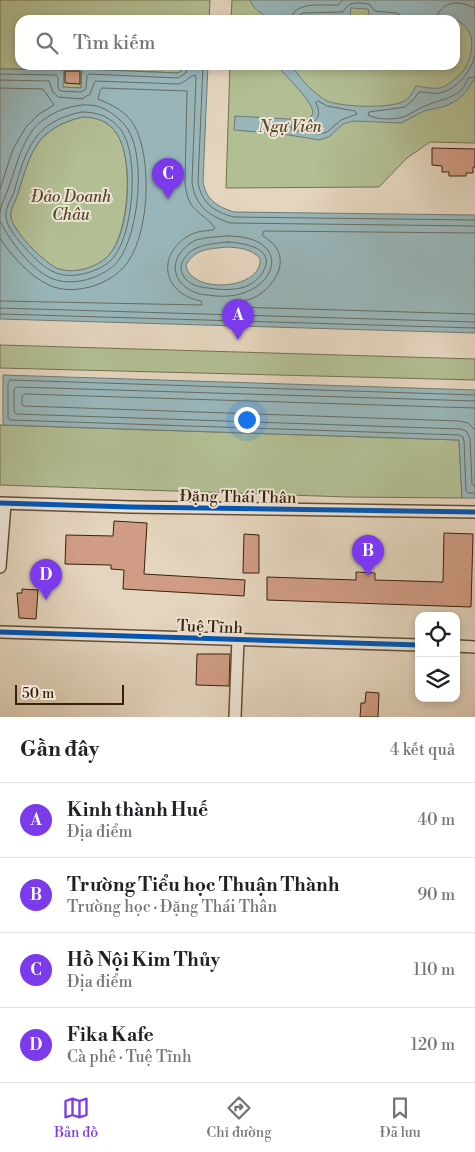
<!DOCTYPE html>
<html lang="vi">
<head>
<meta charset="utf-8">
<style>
	body { margin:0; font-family:"Libre Bodoni",serif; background:#f2f2f2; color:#202124 }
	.controls { position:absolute; right:15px; bottom:15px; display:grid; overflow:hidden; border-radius:10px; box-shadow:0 2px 8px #0003 }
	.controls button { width:45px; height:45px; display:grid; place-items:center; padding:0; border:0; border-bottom:1px solid #e0e0e0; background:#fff; color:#202124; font:25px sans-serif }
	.scale { position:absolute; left:15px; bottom:12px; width:109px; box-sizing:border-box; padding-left:5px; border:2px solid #392108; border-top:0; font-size:14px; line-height:18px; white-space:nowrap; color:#392108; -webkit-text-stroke:4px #ede4d5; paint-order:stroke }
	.you { position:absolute; left:246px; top:419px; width:18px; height:18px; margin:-12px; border:4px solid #fff; border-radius:50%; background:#1a73e8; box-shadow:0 0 0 8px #1a73e833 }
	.badge { display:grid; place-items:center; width:32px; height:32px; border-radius:50%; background:#7c3aed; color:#fff; font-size:16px; font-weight:700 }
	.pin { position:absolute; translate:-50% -41px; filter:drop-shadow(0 1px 2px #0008) }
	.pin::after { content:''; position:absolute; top:26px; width:18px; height:15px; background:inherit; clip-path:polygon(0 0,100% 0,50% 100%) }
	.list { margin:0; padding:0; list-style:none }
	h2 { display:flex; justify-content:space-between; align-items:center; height:65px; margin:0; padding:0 20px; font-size:21px }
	h2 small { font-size:16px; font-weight:400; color:#757577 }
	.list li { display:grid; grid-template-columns:32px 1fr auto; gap:15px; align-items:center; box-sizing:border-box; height:75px; padding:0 20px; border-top:1px solid #e0e0e0 }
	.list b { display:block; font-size:19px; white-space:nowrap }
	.list p { margin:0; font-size:16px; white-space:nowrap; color:#757577 }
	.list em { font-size:16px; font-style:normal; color:#757577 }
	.icon { flex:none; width:28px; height:28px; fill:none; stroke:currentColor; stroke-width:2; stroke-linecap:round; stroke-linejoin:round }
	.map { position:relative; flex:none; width:475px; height:717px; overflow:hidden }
	.search { position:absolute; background:#fff; box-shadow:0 2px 8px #0003; left:15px; right:15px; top:15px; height:55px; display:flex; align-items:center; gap:12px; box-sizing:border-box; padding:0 18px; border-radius:15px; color:#757577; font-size:19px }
	.sheet { height:365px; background:#fff }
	nav { display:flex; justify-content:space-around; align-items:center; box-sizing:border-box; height:70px; border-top:1px solid #e0e0e0; background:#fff; font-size:14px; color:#757577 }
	nav a { display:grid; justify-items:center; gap:2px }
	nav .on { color:#7c3aed }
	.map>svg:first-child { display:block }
	.green { fill:#b2be93; stroke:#76704e }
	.water { fill:#98b6ba; stroke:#727a73; fill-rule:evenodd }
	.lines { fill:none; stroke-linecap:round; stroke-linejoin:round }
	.shore { stroke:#686c61; stroke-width:1 }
	.building { fill:#d09c85; stroke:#392108 }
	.street-casing { stroke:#644e36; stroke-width:14 }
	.street { stroke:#ede4d5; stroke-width:11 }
	.cycleway-casing { stroke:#ede4d5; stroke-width:8 }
	.cycleway { stroke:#0057b8; stroke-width:5 }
	.labels { text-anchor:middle; stroke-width:4; stroke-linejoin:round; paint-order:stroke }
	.park-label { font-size:16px; font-style:italic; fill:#57482b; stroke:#ede4d5 }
	.street-label { font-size:16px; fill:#392108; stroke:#ede4d5 }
</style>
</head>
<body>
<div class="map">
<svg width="475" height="717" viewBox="0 0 475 717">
	<rect width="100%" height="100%" fill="#e4d5be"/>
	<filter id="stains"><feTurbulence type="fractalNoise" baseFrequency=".004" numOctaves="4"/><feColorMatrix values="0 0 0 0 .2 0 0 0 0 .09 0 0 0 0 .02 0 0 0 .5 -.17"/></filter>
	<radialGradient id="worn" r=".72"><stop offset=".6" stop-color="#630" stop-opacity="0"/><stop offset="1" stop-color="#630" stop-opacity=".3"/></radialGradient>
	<g class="green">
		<polygon points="0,0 210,0 209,20 20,20 20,65 182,65 182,70 178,73 83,69 81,88 62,87 63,70 0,69"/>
		<polygon points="232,0 475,0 475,143 430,142 407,158 379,187 226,188 230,65 455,65 455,20 231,20"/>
		<path d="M 82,117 C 96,117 109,121 117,134 C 134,159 129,233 109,255 C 98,268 73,275 56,268 C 53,267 50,264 47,262 C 36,254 14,231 11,218 C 9,210 16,201 18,193 C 31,151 36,129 82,117 Z"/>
		<polygon points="0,345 475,359 475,380 0,368"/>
		<polygon points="0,425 459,440 462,498 347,497 0,485"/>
	</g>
	<g class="water">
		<path d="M 250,0 L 475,0 L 475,78 L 466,92 L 459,99 L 446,106 L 424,111 L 401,123 L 353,121 L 343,124 L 329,137 L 319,140 L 289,135 L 234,130 L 235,116 L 307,120 L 313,114 C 314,102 286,77 277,65 L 292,65 C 299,78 314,94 327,101 C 341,107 391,109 404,101 C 410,98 413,91 416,86 C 424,87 436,90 443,87 C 452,82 465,72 468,62 C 475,46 473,26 455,20 L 369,16 L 368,9 L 351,8 L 350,17 L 271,20 C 262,14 255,11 250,0 Z"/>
		<path d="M 182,65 L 208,65 L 203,182 C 206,200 218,207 234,212 L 475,215 L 475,333 L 0,319 L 0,69 L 64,70 L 63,87 L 81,88 L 82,69 L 178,73 L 182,70 ZM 82,117 C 96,117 109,121 117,134 C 134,159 130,233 109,255 C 97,268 73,275 56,268 C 52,266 47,262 44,259 C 34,252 14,230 11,218 C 9,210 16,201 18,193 C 31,151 36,129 82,117 ZM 228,247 C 242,248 250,249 260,258 C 264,290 190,295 186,265 C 196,248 209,249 228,247 Z"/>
		<polygon points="3,375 475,390 475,498 462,498 459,440 3,425"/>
	</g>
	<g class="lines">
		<g class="shore">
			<path d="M 291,20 C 293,0 324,6 338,5 L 343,0"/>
			<path d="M 298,20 L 299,15 L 303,13 L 343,12 C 350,0 357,3 369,4 L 375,11 L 396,13 L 400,15 L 401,20"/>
			<path d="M 436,20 C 440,0 460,0 475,8"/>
			<path d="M 475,55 C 472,70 458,88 443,92 C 436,95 427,92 419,92 L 413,100 L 405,107 L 369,112 L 368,115 C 377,120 396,120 406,116 C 413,112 420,108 427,105 C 444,98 462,98 468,78 L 475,77"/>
			<path d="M 203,65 L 198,183 C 202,203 214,212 234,217 L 475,220"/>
			<polyline points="0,74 56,75 58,77 58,87 60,91 81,92 86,89 87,76 89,74 178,78 186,73 187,65"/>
			<path d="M 0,80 L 49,81 L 53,92 L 58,97 L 82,99 L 90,94 L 95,81 L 178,84 C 185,83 189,76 195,75 L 196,78 L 192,182 C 195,206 209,216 230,223 L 475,226"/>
			<polyline points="0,88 43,89 54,105 39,114 26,127 13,149 0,189"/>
			<path d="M 318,101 L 327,106 L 355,111 L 357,114 L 341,120 L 327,132 L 320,134 L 291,130 L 292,125 C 306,125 326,124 316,103 Z"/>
			<path d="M 82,112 C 98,112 111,117 121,130 C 140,156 133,233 114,257 C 105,268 90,273 77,275 C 62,277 50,272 39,262 C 30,254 6,229 6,217 C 5,208 11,200 14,192 C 26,149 34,121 82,112 Z"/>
			<path d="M 0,212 C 1,205 4,200 6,194 C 15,173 18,151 32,131 C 44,114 75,101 96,106 C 108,109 116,116 124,124 C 148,151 139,234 118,261 C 114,267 104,273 97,276 C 84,282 66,284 53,279 C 32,271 9,240 0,221"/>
			<path d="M 475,233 L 264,231 L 262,235 C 267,239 274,243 277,249 C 287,267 272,287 257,296 C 251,300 242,301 234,302 L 233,305 L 235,307 L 475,314"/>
			<path d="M 227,236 C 299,236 276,301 216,296 C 210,295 200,295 194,292 C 178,285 170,270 179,255 C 183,249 189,243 196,240 C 206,237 217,237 227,236 Z"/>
			<path d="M 0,238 C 11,255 29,276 49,285 C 72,296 106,286 123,268 C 150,240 153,158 134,125 C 126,111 112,105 98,99 L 100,90 L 102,88 L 187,91 L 185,183 C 188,213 200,209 215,228 L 213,230 C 205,231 197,231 190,235 C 155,255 163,294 201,301 L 202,305 L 0,301"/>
			<path d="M 228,242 C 244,243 277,248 263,272 C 260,277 255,282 249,285 C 237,291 221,290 208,288 C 198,287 190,285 184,277 C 180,271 180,265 184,259 C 193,244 212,244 228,242 Z"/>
			<polyline points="0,308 475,322"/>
			<polyline points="0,314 475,328"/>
			<polyline points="475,395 10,380 8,383 8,418 10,420 459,435 463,437 464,441 466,491 468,493 475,493"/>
			<polyline points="475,401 17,387 14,389 14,411 16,414 461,429 466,431 470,438 472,484 475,487"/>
			<polyline points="475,408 24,394 22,397 22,405 24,406 459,421 468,423 475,430"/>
		</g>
	</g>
	<g class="building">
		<polygon points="65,71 80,71 80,84 65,83"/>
		<polygon points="432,148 475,149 475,167 473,167 473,173 466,173 466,176 449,176 449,172 442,172 442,166 432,165"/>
		<polygon points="114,521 147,523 144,574 245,580 244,596 123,589 124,570 111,569 111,565 65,564 66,535 113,536"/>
		<polygon points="444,533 473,534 471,607 267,600 267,577 356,580 356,572 375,573 375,580 443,582"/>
		<polygon points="244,534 259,535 259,573 243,573"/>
		<polygon points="22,589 38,590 36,619 19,618 17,593 22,593"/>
		<polygon points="197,654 230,654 229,686 196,685"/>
		<polygon points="366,692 379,693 378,717 360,717 361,703 365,703"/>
	</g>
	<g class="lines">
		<defs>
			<g id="street">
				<polyline points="0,503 131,507 475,512"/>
				<polyline points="0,567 5,504"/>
				<polyline points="0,632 419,645"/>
				<polyline points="456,646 475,647"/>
				<polyline points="235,717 238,639"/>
			</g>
		</defs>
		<use href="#street" class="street-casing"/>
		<use href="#street" class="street"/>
		<defs>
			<g id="cycleway">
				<polyline points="0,503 131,507 475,512"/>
				<polyline points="0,632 419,645"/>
			</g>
		</defs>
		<use href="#cycleway" class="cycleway-casing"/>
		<use href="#cycleway" class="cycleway"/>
	</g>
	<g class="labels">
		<g class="park-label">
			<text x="290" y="132">Ngự Viên</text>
			<text x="71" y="202">Đảo Doanh<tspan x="71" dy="18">Châu</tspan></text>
		</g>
		<g class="street-label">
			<text transform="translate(238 496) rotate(1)" y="6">Đặng Thái Thân</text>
			<text transform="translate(210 626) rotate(2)" y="6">Tuệ Tĩnh</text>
		</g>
	</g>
	<rect width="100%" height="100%" filter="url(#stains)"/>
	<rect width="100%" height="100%" fill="url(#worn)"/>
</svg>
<div class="controls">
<button><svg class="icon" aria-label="locate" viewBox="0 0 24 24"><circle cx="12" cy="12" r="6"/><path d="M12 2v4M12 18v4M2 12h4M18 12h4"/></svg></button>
<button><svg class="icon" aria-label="layers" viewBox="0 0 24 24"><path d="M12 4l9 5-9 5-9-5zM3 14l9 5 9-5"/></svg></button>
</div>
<div class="scale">50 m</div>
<div class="you"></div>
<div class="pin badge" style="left:238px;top:340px">A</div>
<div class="pin badge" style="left:368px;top:576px">B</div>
<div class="pin badge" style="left:168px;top:199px">C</div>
<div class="pin badge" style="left:46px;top:600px">D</div>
<div class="search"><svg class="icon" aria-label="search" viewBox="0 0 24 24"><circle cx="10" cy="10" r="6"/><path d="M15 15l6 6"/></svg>Tìm kiếm</div>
</div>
<section class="sheet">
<h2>Gần đây<small>4 kết quả</small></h2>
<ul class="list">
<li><span class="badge">A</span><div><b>Kinh thành Huế</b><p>Địa điểm</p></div><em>40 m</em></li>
<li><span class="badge">B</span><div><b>Trường Tiểu học Thuận Thành</b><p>Trường học · Đặng Thái Thân</p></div><em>90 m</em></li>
<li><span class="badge">C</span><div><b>Hồ Nội Kim Thủy</b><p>Địa điểm</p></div><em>110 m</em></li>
<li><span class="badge">D</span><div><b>Fika Kafe</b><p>Cà phê · Tuệ Tĩnh</p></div><em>120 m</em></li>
</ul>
</section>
<nav>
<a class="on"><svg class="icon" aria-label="map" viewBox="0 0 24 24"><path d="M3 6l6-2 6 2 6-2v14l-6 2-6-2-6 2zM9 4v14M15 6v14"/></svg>Bản đồ</a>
<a><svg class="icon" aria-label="directions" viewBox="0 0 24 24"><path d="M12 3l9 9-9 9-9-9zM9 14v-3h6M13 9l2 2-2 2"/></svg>Chỉ đường</a>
<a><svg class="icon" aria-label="saved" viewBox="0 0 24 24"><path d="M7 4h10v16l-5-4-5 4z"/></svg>Đã lưu</a>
</nav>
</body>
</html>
